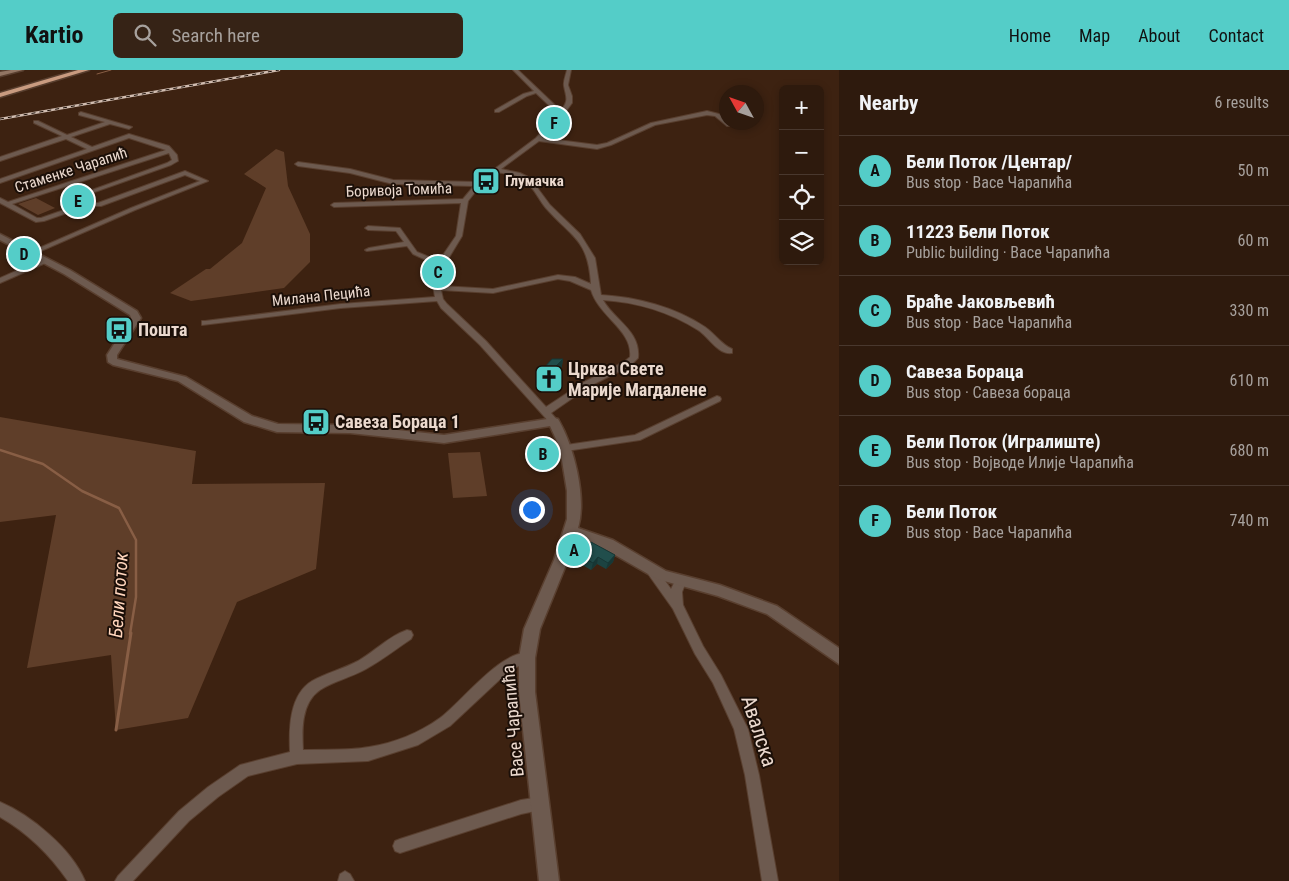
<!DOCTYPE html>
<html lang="en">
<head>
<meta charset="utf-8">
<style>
	body { margin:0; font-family:"Roboto Condensed",sans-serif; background:#362316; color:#f1f3f6 }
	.controls { position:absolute; right:15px; top:15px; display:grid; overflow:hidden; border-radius:8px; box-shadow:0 2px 8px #0003 }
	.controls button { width:45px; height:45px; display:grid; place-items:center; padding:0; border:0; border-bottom:1px solid #49382e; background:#2e1a0d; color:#f1f3f6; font:25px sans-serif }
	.compass { position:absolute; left:719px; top:15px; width:45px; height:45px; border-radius:50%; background:#2e1a0d; box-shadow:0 2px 8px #0003; rotate:310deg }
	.you { position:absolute; left:531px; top:439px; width:18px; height:18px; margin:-12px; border:4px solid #fff; border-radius:50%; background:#1a73e8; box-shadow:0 0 0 8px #1a73e833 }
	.badge { display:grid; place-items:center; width:32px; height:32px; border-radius:50%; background:#54cdc8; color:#111; font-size:16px; font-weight:700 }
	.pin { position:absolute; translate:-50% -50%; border:2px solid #fff; box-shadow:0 1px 5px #0006 }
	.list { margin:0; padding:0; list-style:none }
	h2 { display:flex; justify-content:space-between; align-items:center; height:65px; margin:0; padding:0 20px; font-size:21px }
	h2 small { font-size:16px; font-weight:400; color:#a7a19d }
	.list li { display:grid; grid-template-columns:32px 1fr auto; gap:15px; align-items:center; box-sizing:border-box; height:70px; padding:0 20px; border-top:1px solid #49382e }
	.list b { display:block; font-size:19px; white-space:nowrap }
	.list p { margin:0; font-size:16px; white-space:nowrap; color:#a7a19d }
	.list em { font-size:16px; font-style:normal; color:#a7a19d }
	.icon { flex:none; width:28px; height:28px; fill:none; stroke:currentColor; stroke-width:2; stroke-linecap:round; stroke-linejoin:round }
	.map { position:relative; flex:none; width:839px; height:811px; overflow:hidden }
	header { display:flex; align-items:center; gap:30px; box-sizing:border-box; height:70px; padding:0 25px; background:#54cdc8; color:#111 }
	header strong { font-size:24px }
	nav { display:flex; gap:28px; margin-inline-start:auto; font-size:18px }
	.search { width:350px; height:45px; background:#362316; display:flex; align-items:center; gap:12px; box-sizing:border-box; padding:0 18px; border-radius:8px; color:#a7a19d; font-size:19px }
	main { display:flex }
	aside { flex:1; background:#2e1a0d }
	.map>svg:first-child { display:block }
	.green { fill:#5f3e29 }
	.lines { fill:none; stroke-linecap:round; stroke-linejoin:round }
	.stream-far2 { stroke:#885e45; stroke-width:1 }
	.stream-far1 { stroke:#885e45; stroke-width:2.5 }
	.stream { stroke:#885e45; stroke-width:3 }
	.minor-casing { stroke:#593f2f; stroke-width:2 }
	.tertiary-casing { stroke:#593f2f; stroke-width:3 }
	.secondary-casing { stroke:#593f2f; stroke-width:3 }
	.motorway-casing { stroke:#593f2f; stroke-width:3 }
	.minor { fill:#6d5a4f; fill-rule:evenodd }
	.tertiary { fill:#6d5a4f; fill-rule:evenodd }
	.secondary { fill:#927563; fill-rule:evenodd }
	.motorway { fill:#c99b80; fill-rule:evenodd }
	.rail-casing { stroke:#d1bdb1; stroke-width:2.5 }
	.rail { stroke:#1b0f08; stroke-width:1; stroke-dasharray:4; stroke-linecap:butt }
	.wall { fill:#1c4341 }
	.shaded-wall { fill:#173735 }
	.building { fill:#214e4c; stroke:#173735 }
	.labels { text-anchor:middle; stroke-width:4; stroke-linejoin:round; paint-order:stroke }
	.far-street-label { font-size:15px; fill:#ebd9ce; stroke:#1b0f08 }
	.far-poi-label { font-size:15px; font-weight:bold; fill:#ebd9ce; stroke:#1b0f08; text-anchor:start }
	.poi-label { font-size:18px; font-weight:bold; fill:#ebd9ce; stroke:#1b0f08; text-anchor:start }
	.street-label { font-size:18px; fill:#ebd9ce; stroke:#1b0f08 }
	.water-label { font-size:19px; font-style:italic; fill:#ffd5bc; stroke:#1b0f08 }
	.near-street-label { font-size:21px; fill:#ebd9ce; stroke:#1b0f08 }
</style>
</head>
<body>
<header>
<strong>Kartio</strong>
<div class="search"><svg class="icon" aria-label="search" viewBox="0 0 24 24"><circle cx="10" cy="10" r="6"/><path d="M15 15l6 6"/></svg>Search here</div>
<nav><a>Home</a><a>Map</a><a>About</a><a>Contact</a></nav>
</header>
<main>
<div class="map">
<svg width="839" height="811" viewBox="0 0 839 811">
	<rect width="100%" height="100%" fill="#3d2211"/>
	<g class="green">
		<polygon points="276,79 284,82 288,116 310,164 310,192 284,218 191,231 170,223 206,199 210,199 242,173 266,118 244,104"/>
		<polygon points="36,128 55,138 38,145 18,134"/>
		<polygon points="0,347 196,381 192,414 325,413 316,499 237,532 188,648 116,660 111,585 27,598 56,445 0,452"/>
		<polygon points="480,382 487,426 453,428 448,383"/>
	</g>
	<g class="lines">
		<polyline class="stream-far2" points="97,4 111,0"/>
		<polyline class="stream-far1" points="0,380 43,394 82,421 119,438 136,470 136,527 130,564"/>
		<polyline class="stream" points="116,660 131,563"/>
		<defs>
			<g id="minor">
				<path d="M 513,0 L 518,0 L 559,39 L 562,39 C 569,30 566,27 564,16 C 563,11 566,5 567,0 L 571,0 L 568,15 L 572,26 L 572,33 L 558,52 L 542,68 L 597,75 L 607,73 L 651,53 L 707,41 L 719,44 L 726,50 L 726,52 L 731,54 L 731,56 L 727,56 L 715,46 L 707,45 L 655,55 L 611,75 L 597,79 L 539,71 L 501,99 L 520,103 L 530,108 L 550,135 L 580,164 L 595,188 L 601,225 C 636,227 675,237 705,257 C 715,264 721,274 732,279 L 732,283 C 718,285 709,267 698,260 C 670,242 636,232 603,230 C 614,250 641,261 638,288 L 630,296 L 590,316 L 551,343 L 559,352 L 554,355 L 551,354 L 480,275 L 441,238 L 437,231 L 341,238 L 202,255 L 202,251 L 205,251 L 341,234 L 435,227 C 433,217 431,204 437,195 L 413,184 L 407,176 L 367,181 L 365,180 L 369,178 L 404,172 L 396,161 L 368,160 L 365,158 L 368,156 L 400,158 L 417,182 L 439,191 L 456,166 L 461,133 L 334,137 L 331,135 L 334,133 L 463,129 L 474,116 L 393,114 L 350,103 L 298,96 L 295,94 L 298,92 L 350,99 L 393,110 L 477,112 L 536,68 L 560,42 L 555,41 L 536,23 L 527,26 L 499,42 L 495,42 L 495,40 L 523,24 L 534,21 ZM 497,102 C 506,104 516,104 523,109 C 533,116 538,128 545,137 C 572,168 588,168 591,214 L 575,207 L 558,205 L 493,219 L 441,216 L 442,199 L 462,166 L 468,131 L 483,112 ZM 558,209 L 570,211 L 591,220 C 599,247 633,260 630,287 L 624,292 L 584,312 L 546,337 L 486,271 L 447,234 L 443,229 L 441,220 L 493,223 Z"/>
				<polygon points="81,42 132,57 129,59 110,54 71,67 92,77 129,64 169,76 177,85 178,91 171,95 72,130 67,129 167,93 172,90 169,83 12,134 37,148 41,148 84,133 98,133 185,101 208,111 135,140 34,184 30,184 30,182 131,138 200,111 185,105 101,136 87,136 44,151 36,152 0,133 0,128 8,132 166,80 129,68 0,113 0,109 87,79 66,69 0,91 0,87 62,66 34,53 34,51 38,51 67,65 105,52 79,45 79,43"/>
				<polygon points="43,189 50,191 0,213 0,208"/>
				<polygon points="717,326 720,327 721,329 720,331 640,370 566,381 561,378 566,375 635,365"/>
				<polygon points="652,497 656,498 671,519 676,509 680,507 684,509 686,512 682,522 683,535 703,576 721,605 748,659 759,705 778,811 762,811 745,705 734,659 713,613 695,584 673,539 646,501 648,498"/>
				<path d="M 407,560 L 411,561 L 413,565 L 411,569 C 396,579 382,590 366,599 C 352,607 334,611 320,620 C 301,633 302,660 303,680 C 325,679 348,681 369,677 C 394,673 419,663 440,648 C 460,634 505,575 531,584 L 533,588 L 531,592 L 511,599 L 450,656 L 418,675 L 368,691 L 297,694 L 248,706 L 218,727 L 189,751 L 133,811 L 115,811 L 118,806 L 179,741 L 208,717 L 240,695 L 290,682 C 289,659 289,625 312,611 C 326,603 343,599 358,591 C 374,582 389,566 407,560 Z"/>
				<polygon points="540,727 545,729 547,734 545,739 521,744 400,783 395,781 393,776 395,771 400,769 521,730"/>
				<path d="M 0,732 C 31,745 72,779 85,811 L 68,811 C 50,785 28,763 0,747 Z"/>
				<polygon points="345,801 350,804 354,811 338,811 340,804"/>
			</g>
			<path id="tertiary" d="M 0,164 L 70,200 L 137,241 L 141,248 L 117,285 L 117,289 L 186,307 L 252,346 L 278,354 L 350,355 L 444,365 L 554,348 L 558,349 C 574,376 587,428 578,458 L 613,470 L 666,501 L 720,515 L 777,536 L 839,578 L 839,594 L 767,544 L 718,526 L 657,509 L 603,478 L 575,468 L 568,490 L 540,559 L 535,588 L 535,622 L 559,811 L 539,811 L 519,622 L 519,588 L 524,559 L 554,490 L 567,449 L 567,421 L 560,378 L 550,356 L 444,373 L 350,363 L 277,362 L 244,352 L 178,311 L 113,295 L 108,292 L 107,285 L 131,248 L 130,245 L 64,204 L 0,170 Z"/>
			<polygon id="secondary" points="11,0 23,0 0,6 0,2"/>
			<polygon id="motorway" points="78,0 89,0 0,27 0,23"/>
		</defs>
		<use href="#minor" class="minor-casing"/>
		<use href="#tertiary" class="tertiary-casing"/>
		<use href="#secondary" class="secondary-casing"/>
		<use href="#motorway" class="motorway-casing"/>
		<use href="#minor" class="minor"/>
		<use href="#tertiary" class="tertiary"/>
		<use href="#secondary" class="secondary"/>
		<use href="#motorway" class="motorway"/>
		<defs>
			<polyline id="rail" points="0,49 279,0"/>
		</defs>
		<use href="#rail" class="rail-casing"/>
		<use href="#rail" class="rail"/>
	</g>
	<g class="wall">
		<polygon points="563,289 561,302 549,315 541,312 543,299"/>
		<polygon points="579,485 615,485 613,492 606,499 597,494 591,500 577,492"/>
	</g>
	<g class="shaded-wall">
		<polygon points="563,289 561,302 549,315 550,302"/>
		<polygon points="615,485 613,492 606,499 608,493"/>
		<polygon points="598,487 597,494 591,500 593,493"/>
	</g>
	<g class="building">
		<polygon points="552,289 563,289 550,302 543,299"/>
		<polygon points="591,472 615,485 608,493 598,487 593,493 579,485"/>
	</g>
	<defs>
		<symbol id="bus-square" viewBox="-11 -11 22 22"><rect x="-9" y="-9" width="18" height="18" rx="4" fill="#54cdc8" stroke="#1b0f08"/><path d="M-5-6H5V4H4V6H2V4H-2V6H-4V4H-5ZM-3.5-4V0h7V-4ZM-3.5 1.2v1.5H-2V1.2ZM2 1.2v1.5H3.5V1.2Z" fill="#111"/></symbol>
		<symbol id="church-square" viewBox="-11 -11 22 22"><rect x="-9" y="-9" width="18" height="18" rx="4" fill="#54cdc8" stroke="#1b0f08"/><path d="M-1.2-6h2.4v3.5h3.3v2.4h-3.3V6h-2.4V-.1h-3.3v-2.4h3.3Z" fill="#111"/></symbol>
	</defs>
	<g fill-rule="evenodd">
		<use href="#bus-square" x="470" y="95" width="32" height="32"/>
		<use href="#bus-square" x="103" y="244" width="32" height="32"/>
		<use href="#church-square" x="533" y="293" width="32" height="32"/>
		<use href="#bus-square" x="300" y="336" width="32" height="32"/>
	</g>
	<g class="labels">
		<g class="far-street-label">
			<text transform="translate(71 100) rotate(-18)" y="5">Стаменке Чарапић</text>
			<text transform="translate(399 120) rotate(-2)" y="5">Боривоја Томића</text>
			<text transform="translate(321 226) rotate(-6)" y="5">Милана Пецића</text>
		</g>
		<g class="far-poi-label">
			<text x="505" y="116">Глумачка</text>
		</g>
		<g class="poi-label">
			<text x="138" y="266">Пошта</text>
			<text x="568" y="305">Црква Свете<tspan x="568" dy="21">Марије Магдалене</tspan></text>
			<text x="335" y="358">Савеза Бораца 1</text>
		</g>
		<g class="street-label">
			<text transform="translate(513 651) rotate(-95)" y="6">Васе Чарапића</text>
		</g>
		<g class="water-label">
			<text transform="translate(118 525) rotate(-86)" y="7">Бели поток</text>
		</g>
		<g class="near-street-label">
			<text transform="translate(759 661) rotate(72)" y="7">Авалска</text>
		</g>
	</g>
</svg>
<div class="controls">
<button>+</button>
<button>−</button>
<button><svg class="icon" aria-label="locate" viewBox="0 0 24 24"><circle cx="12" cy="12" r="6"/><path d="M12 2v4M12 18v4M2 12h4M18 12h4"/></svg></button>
<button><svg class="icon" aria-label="layers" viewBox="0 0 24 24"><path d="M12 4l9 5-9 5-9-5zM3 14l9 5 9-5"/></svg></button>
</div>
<svg class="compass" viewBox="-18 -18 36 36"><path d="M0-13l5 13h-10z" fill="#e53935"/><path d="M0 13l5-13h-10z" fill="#a7a19d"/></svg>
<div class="you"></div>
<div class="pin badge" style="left:574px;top:480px">A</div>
<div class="pin badge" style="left:543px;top:384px">B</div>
<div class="pin badge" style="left:438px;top:202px">C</div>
<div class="pin badge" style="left:24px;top:184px">D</div>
<div class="pin badge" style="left:78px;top:131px">E</div>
<div class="pin badge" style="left:554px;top:53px">F</div>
</div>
<aside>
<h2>Nearby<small>6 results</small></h2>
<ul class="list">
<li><span class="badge">A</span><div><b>Бели Поток /Центар/</b><p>Bus stop · Васе Чарапића</p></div><em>50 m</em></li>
<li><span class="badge">B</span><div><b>11223 Бели Поток</b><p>Public building · Васе Чарапића</p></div><em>60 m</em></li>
<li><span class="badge">C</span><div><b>Браће Јаковљевић</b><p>Bus stop · Васе Чарапића</p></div><em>330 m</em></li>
<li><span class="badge">D</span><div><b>Савеза Бораца</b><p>Bus stop · Савеза бораца</p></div><em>610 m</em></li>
<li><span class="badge">E</span><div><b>Бели Поток (Игралиште)</b><p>Bus stop · Војводе Илије Чарапића</p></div><em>680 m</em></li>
<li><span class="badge">F</span><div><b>Бели Поток</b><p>Bus stop · Васе Чарапића</p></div><em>740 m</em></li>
</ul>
</aside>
</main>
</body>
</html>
